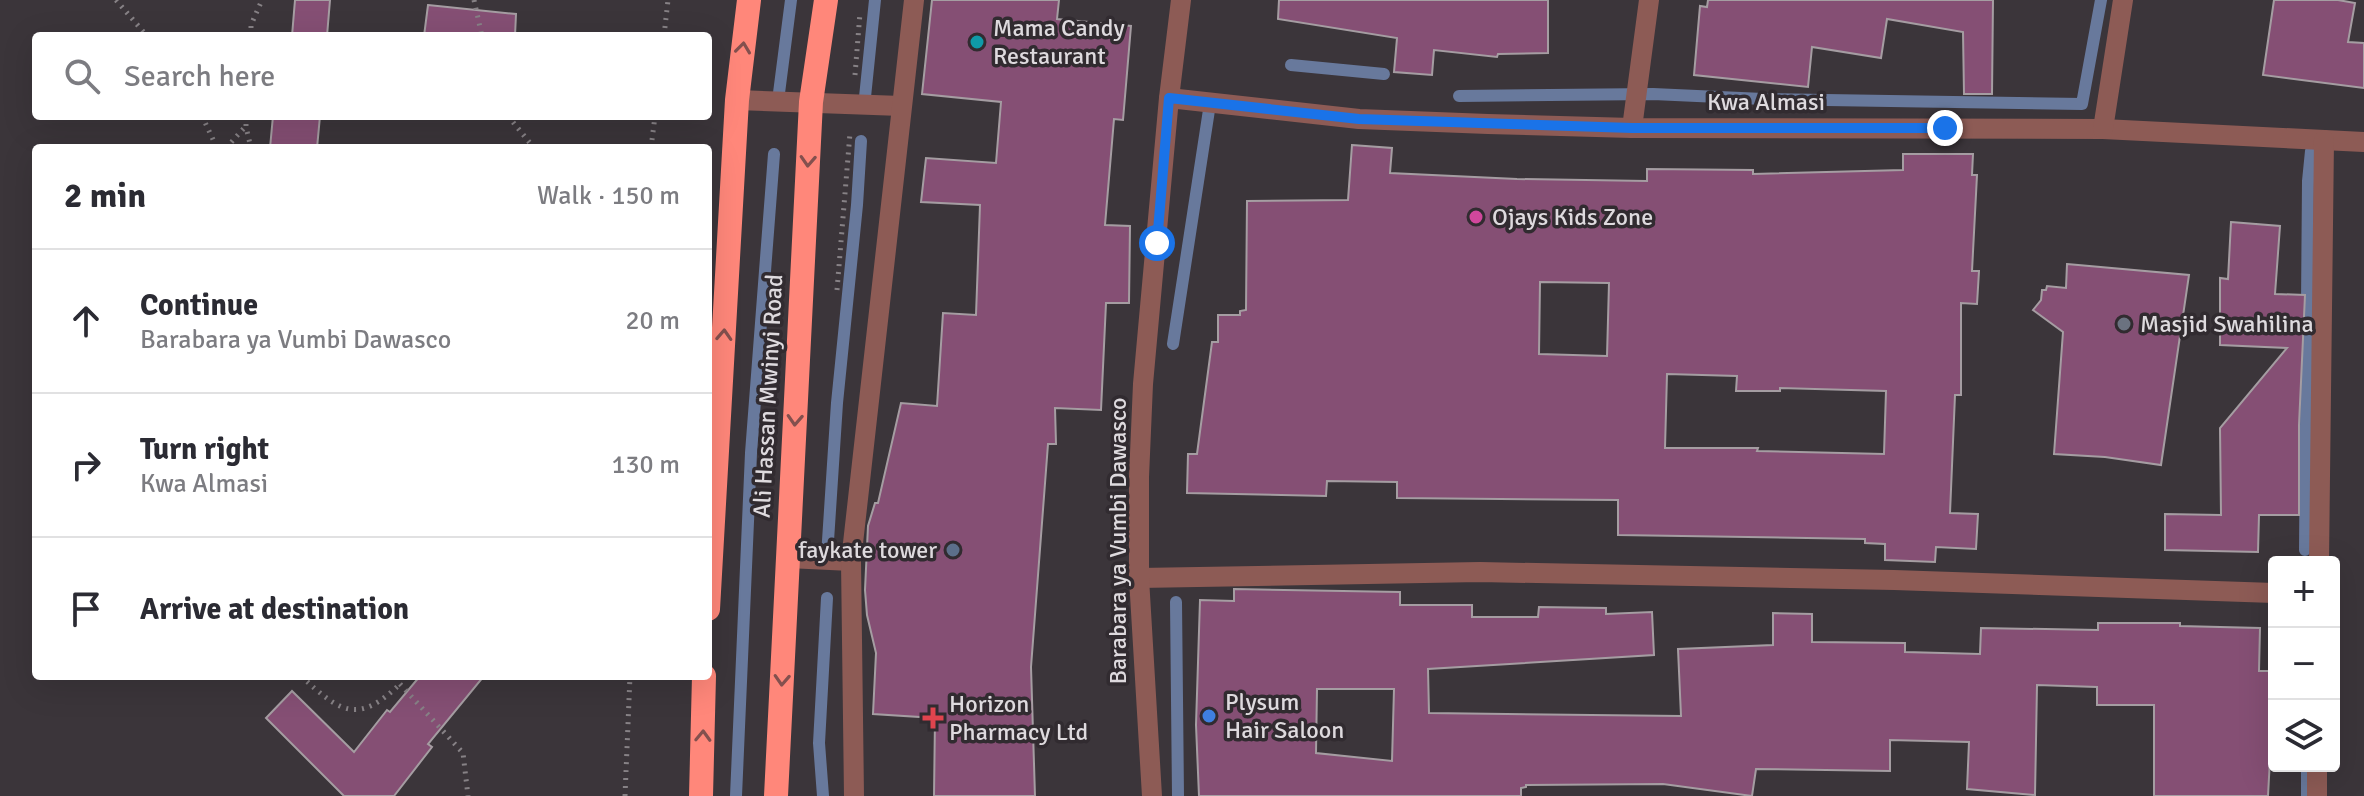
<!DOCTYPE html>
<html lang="en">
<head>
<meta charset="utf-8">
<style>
	body { margin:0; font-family:Signika,sans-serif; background:#f2f2f3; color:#2b2b33 }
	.controls { position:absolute; right:24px; bottom:24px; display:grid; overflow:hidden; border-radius:8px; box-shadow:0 8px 32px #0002 }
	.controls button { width:72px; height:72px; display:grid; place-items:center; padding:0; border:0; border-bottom:2px solid #e1e1e2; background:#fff; color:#2b2b33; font:40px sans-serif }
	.stop { position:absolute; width:24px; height:24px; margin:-18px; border:6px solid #1a73e8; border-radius:50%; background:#fff }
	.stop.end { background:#1a73e8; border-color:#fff; box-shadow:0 2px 8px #0008 }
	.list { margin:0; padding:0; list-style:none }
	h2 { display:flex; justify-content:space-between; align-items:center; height:104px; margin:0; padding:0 32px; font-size:34px }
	h2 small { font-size:26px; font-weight:400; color:#7c7c81 }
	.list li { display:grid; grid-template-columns:52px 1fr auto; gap:24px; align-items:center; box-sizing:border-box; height:144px; padding:0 32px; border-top:2px solid #e1e1e2 }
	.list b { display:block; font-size:30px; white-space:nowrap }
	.list p { margin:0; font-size:26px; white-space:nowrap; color:#7c7c81 }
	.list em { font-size:26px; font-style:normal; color:#7c7c81 }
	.icon { flex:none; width:44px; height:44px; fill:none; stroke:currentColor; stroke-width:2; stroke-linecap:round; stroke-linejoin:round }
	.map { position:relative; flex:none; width:2364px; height:796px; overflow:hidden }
	.search { position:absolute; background:#fff; box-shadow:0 8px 32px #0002; left:32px; top:32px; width:680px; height:88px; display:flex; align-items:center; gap:20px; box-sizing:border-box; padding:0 28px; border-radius:8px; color:#7c7c81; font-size:30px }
	.panel { position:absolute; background:#fff; box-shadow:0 8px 32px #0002; left:32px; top:144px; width:680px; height:536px; border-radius:8px }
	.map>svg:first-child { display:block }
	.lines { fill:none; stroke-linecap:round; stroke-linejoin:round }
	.stream { stroke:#68799c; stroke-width:12 }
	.building { fill:#854f74; stroke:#a59da2; stroke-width:2; fill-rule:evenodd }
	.path { stroke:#878286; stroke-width:5; stroke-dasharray:2 6; stroke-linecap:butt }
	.lane { stroke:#8d5b55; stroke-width:20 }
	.street { stroke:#8d5b55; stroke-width:20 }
	.highway { stroke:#ff877a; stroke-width:24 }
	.oneway { stroke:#83504e }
	.route { stroke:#1a73e8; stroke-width:10 }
	.culture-dot { fill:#0f9aa8; stroke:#312b30; stroke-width:3 }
	.hotel-dot { fill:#d1479c; stroke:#312b30; stroke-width:3 }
	.worship-dot { fill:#6b7280; stroke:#312b30; stroke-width:3 }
	.service-dot { fill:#5c6f8a; stroke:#312b30; stroke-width:3 }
	.shop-dot { fill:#3f7fe0; stroke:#312b30; stroke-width:3 }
	.health-dot { fill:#e0444e; stroke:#312b30; stroke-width:3 }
	.labels { text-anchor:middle; stroke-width:7; stroke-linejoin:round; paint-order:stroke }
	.poi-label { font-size:24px; fill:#dedade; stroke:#312b30; text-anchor:start }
	.street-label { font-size:24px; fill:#dedade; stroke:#312b30 }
</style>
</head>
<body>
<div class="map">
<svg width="2364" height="796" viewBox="0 0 2364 796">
	<rect width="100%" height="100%" fill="#3b353a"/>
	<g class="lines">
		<g class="stream">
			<polyline points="1291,65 1384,74"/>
			<polyline points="779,93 791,0"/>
			<polyline points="1459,96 1653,94 1763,99 2082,104 2101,0"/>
			<polyline points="865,97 875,0"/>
			<polyline points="1173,344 1209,110"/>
			<polyline points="2305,550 2308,181 2311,151"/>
			<polyline points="827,556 837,403 857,205 861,141"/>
			<polyline points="1176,602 1178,796"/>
			<polyline points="2307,766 2307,796"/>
			<polyline points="736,796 751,453 774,154"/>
			<polyline points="823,796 819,743 827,598"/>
		</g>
	</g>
	<g class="building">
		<polygon points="295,0 330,0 327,36 292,36"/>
		<polygon points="932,0 1059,0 1057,19 1131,26 1123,120 1114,119 1105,225 1130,226 1129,303 1106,303 1101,410 1055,408 1056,444 1048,444 1031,667 1035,796 934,796 935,718 873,714 876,653 867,615 865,590 868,526 875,503 878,503 901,403 937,406 943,313 976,315 980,205 921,202 926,158 996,163 1001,102 922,94"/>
		<polygon points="1279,0 1548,0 1548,53 1498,54 1497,57 1434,50 1432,75 1394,72 1397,38 1278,19"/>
		<polygon points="1708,0 1993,0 1992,94 1964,94 1963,32 1887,19 1881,58 1812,47 1808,87 1694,75 1700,6 1707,7"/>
		<polygon points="2274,0 2338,0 2355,3 2348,42 2364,43 2364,88 2263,75"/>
		<polygon points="428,5 516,14 515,36 424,36"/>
		<polygon points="273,116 320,116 317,148 270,148"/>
		<path d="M 1352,145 L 1392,148 L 1390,173 L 1517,179 L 1647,181 L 1647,169 L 1753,170 L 1753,174 L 1903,170 L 1903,154 L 1973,154 L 1972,175 L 1977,175 L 1972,271 L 1979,271 L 1977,304 L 1961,303 L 1961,395 L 1955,395 L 1950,513 L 1978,514 L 1976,549 L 1936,547 L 1935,562 L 1885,560 L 1885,544 L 1865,543 L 1865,539 L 1618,535 L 1618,500 L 1397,498 L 1397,482 L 1327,481 L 1326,496 L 1187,493 L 1188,454 L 1197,454 L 1212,342 L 1218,342 L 1218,315 L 1240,315 L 1240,311 L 1246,310 L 1247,201 L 1348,200 ZM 1540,282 L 1609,283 L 1607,356 L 1539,354 ZM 1667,374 L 1737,376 L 1736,391 L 1780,391 L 1780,388 L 1886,391 L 1884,454 L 1757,451 L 1758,448 L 1665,448 Z"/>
		<polygon points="2231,222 2280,226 2275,294 2305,295 2299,425 2299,515 2259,515 2258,552 2165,550 2165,514 2221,515 2220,428 2287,348 2220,345 2220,278 2228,279"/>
		<polygon points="2067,264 2189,275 2161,465 2105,457 2054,454 2063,332 2033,310 2041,300 2042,290 2046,290 2047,286 2066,288"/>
		<path d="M 1234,589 L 1400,592 L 1400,605 L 1472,605 L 1472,617 L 1538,617 L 1539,607 L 1606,608 L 1606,614 L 1652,612 L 1654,655 L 1428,669 L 1429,713 L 1681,716 L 1678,649 L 1773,645 L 1773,613 L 1812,614 L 1812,642 L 1905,643 L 1905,652 L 1980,654 L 1981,628 L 2098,630 L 2098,623 L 2180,623 L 2180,626 L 2260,628 L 2259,671 L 2274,671 L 2274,740 L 2271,740 L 2268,796 L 2154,796 L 2154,705 L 2097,705 L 2097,687 L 2037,685 L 2035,795 L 1967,789 L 1969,742 L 1890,740 L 1890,771 L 1756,769 L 1752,796 L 1663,784 L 1526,785 L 1526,787 L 1521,788 L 1521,796 L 1199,796 L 1196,725 L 1200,600 L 1234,601 ZM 1317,689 L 1394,689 L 1392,761 L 1316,753 Z"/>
		<polygon points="420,676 484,676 428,744 432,747 394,796 344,796 266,718 292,691 354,752 387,710 390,712"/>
	</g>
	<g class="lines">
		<g class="path">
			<polyline points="116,0 147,36"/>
			<polyline points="474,0 482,36"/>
			<polyline points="251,36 251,25 262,0"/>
			<polyline points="664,36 668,0"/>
			<polyline points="855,75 860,13"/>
			<polyline points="202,116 217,148"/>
			<polyline points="246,116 246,127 251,148"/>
			<polyline points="508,116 534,148"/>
			<polyline points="226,148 245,127"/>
			<polyline points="651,148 655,116"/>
			<polyline points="837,290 850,133"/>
			<path d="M 301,676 C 339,711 357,726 400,684"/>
			<polyline points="400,676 400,684 463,753 468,796"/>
			<polyline points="625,796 630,676"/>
		</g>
		<g class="lane">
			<polyline points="737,100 901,106"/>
			<polyline points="788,558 851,561"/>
			<polyline points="854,796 851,561 914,0"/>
		</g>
		<g class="street">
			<polyline points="1169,98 1359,119 1488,124 1632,128 2103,129 2364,142"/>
			<polyline points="1632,128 1649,0"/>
			<polyline points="2103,129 2123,0"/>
			<polyline points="2319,562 2324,140"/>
			<polyline points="1139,578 1480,572 1894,580 2274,593"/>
			<polyline points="1152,796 1139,578 1139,477 1143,384 1169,98 1181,0"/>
			<polyline points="2317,796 2317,766"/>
		</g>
		<g class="highway">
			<polyline points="708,609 737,100 749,0"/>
			<polyline points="701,796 704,676"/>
			<polyline points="776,796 811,102 826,0"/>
		</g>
	</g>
	<defs><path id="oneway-chevron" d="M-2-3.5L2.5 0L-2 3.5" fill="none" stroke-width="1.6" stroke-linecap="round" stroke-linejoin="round" transform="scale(2)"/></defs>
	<g class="oneway">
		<use href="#oneway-chevron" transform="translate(743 48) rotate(-83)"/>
		<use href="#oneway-chevron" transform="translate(808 161) rotate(93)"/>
		<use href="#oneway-chevron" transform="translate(724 335) rotate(-87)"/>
		<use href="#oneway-chevron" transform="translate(795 420) rotate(93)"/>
		<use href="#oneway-chevron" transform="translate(782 680) rotate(93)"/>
		<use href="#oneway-chevron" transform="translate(703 736) rotate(-88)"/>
	</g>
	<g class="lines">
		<polyline class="route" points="1157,243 1169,98 1359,119 1632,128 1945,128"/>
	</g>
	<circle class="culture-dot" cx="977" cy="42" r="8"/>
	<circle class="hotel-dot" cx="1476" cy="217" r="8"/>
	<circle class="worship-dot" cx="2124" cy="324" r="8"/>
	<circle class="service-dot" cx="953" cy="550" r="8"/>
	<circle class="shop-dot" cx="1209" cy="716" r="8"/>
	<path class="health-dot" d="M929 706h8v8h8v8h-8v8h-8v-8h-8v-8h8z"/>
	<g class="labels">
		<g class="poi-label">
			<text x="993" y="36">Mama Candy<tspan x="993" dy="28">Restaurant</tspan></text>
			<text x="1492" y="225">Ojays Kids Zone</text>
			<text x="2140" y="332">Masjid Swahilina</text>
			<text x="937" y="558" text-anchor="end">faykate tower</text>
			<text x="1225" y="710">Plysum<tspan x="1225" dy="28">Hair Saloon</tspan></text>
			<text x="949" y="712">Horizon<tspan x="949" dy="28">Pharmacy Ltd</tspan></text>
		</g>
		<g class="street-label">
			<text x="1766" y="110">Kwa Almasi</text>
			<text transform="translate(768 396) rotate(-87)" y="8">Ali Hassan Mwinyi Road</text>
			<text transform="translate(1118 541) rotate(-90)" y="8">Barabara ya Vumbi Dawasco</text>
		</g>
	</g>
</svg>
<div class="controls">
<button>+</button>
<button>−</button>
<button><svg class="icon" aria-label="layers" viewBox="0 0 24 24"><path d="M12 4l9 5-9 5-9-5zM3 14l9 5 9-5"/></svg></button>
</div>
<div class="stop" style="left:1157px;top:243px"></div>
<div class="stop end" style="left:1945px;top:128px"></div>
<div class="search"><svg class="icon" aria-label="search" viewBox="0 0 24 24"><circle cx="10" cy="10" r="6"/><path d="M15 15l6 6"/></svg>Search here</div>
<section class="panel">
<h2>2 min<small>Walk · 150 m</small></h2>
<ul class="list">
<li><svg class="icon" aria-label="ahead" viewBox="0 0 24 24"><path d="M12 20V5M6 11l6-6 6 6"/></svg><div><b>Continue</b><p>Barabara ya Vumbi Dawasco</p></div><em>20 m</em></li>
<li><svg class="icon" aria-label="right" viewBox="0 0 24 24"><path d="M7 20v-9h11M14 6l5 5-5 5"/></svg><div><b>Turn right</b><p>Kwa Almasi</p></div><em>130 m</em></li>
<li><svg class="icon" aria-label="arrive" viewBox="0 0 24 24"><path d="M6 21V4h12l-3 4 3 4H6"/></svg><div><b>Arrive at destination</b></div></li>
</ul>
</section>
</div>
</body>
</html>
